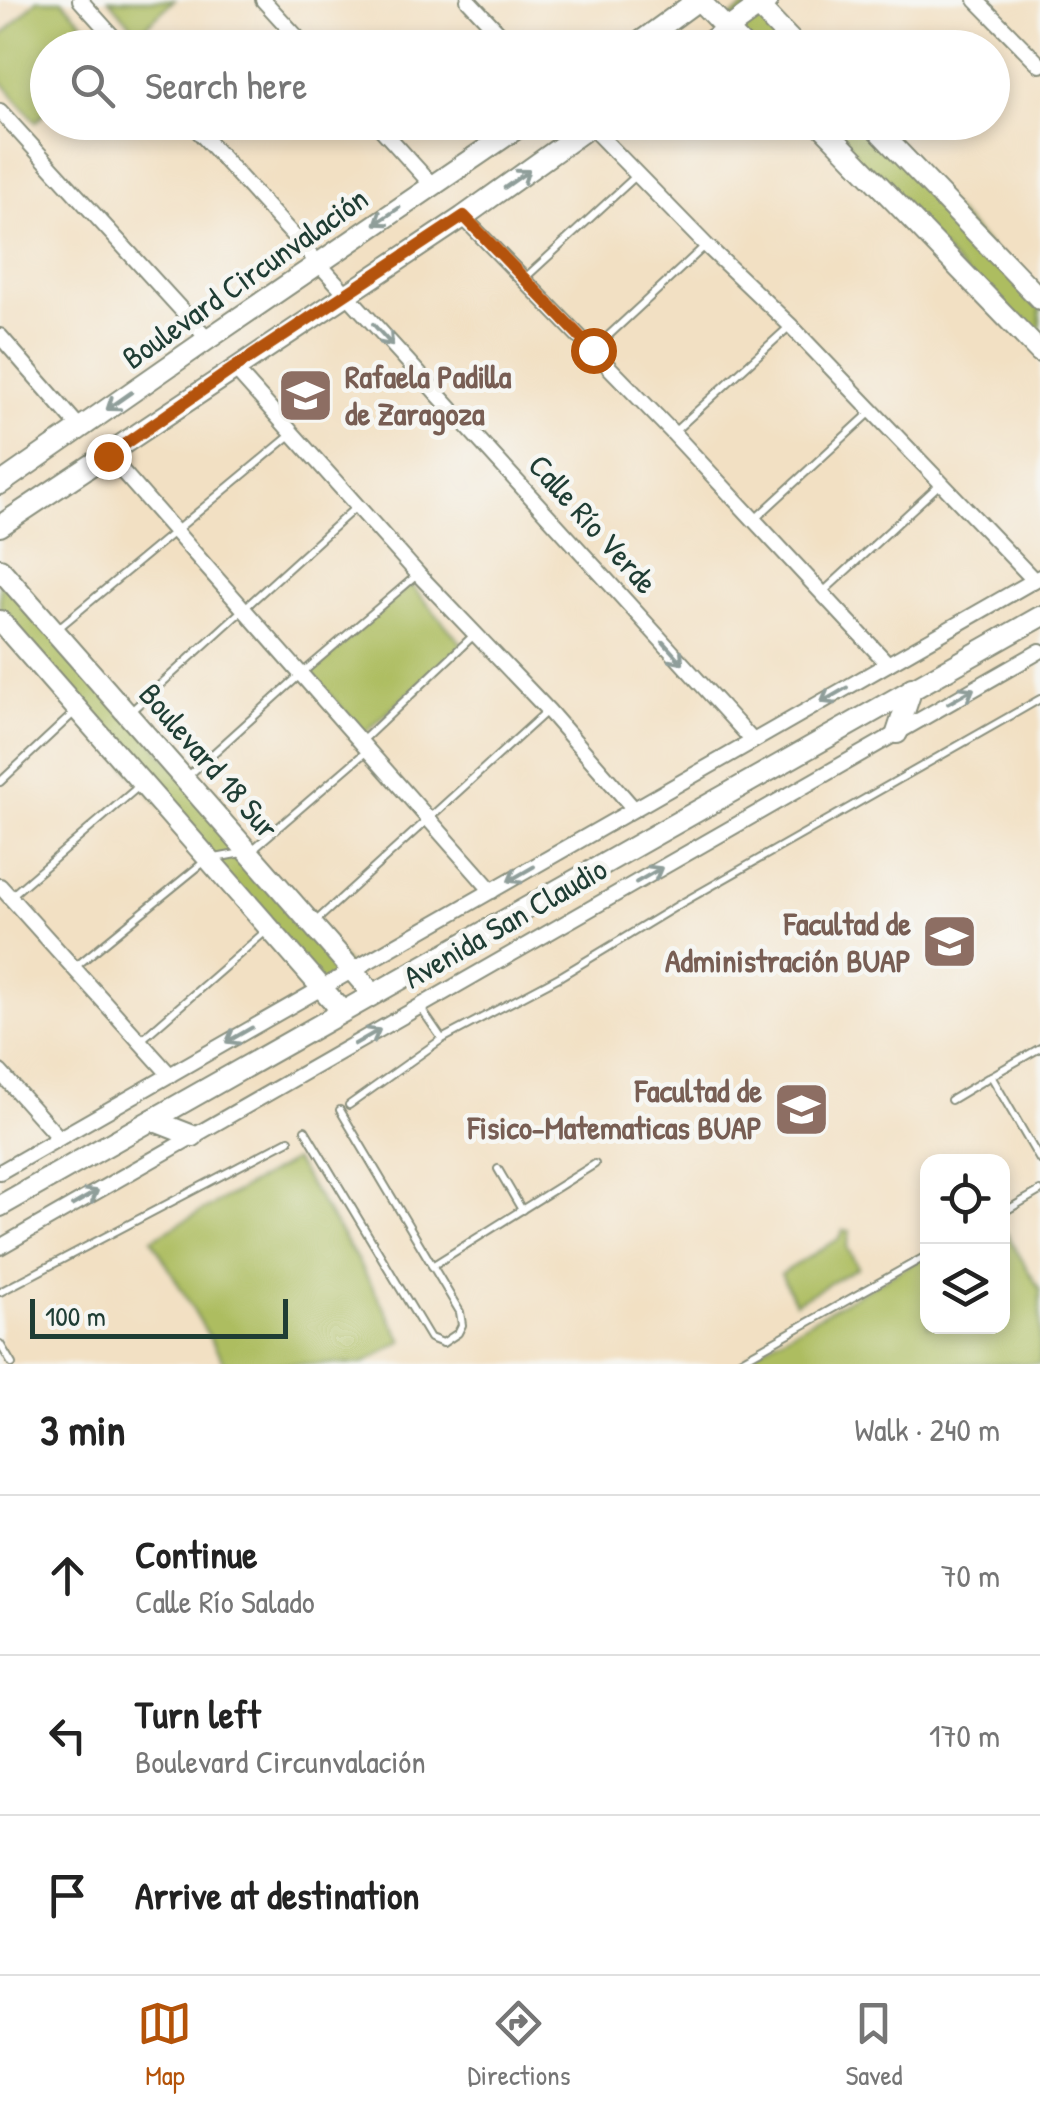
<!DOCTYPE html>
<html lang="en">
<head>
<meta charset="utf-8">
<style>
	body { margin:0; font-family:"Patrick Hand",sans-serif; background:#f2f2f2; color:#222 }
	.controls { position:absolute; right:30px; bottom:30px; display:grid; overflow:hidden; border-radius:20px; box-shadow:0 5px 15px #0003 }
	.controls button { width:90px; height:90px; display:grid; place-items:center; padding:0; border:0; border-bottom:2px solid #e0e0e0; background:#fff; color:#222; font:50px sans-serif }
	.scale { position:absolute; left:30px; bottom:25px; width:258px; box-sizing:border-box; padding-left:10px; border:5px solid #1f3d34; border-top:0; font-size:28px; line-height:35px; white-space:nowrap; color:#1f3d34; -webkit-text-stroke:8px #f6f6f2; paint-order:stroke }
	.stop { position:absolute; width:30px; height:30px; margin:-22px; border:8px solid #b45309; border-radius:50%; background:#fff }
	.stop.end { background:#b45309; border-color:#fff; box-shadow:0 2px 10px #0008 }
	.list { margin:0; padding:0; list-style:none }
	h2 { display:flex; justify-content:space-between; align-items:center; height:130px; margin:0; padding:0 40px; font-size:42px }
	h2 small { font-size:32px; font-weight:400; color:#767676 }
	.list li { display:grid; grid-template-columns:65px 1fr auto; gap:30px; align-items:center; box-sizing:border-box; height:160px; padding:0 40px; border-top:2px solid #e0e0e0 }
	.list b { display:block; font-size:38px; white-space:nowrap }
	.list p { margin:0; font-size:32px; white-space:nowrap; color:#767676 }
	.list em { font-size:32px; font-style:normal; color:#767676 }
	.icon { flex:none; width:55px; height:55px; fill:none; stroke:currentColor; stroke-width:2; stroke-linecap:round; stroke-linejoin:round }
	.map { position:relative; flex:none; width:1040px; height:1364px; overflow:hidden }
	.search { position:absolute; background:#fff; box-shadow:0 5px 15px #0003; left:30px; right:30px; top:30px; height:110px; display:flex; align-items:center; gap:25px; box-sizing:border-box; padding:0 35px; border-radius:55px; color:#767676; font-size:38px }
	.sheet { height:610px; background:#fff }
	nav { display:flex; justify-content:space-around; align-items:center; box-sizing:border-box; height:140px; border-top:2px solid #e0e0e0; background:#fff; font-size:28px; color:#767676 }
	nav a { display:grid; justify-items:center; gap:5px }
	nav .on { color:#b45309 }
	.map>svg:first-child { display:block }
	.green { fill:#adbd61; stroke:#667d4a; stroke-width:2.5 }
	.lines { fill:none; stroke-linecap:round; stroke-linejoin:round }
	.lane-casing { stroke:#888e7c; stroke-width:10 }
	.street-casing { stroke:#888e7c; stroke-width:18 }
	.secondary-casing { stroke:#888e7c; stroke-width:24 }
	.lane { stroke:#fff; stroke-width:6 }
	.street { stroke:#fff; stroke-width:14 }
	.secondary { stroke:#fff; stroke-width:20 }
	.oneway { stroke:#8f9e9a }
	.route { stroke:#b45309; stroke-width:12 }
	.labels { text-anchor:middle; stroke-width:9; stroke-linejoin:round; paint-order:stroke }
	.street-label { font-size:32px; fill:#1f3d34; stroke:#f6f6f2 }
	.education-label { font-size:32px; font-weight:bold; fill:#785e54; stroke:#f6f6f2; text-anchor:end }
</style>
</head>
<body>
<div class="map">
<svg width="1040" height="1364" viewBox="0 0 1040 1364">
	<rect width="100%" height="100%" fill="#f6f6f2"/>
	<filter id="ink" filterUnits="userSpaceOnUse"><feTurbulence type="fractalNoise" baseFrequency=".01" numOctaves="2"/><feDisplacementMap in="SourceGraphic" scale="20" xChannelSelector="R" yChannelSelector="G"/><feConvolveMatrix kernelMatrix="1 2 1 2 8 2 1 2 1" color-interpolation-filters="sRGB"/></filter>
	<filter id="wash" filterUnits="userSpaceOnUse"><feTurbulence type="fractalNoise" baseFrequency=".0048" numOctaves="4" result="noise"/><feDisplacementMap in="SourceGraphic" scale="40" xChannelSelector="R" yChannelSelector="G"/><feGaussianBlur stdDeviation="2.25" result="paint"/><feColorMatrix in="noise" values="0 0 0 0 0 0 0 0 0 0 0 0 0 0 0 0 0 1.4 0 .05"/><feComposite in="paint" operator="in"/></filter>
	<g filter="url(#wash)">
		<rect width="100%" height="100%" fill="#f2e0c3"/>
		<g class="green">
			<polygon points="37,0 62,0 105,47 48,48 47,110 36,122 0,80 0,38"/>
			<polygon points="109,0 174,0 139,33"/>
			<polygon points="754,2 798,47 748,47 723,22"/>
			<polygon points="820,123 870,123 1040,299 1040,351"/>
			<polygon points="0,567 352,970 321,988 0,622"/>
			<polygon points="410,584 463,645 364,734 310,673"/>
			<polygon points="294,1160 356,1258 403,1341 363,1364 225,1364 152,1239"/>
			<polygon points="1003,1228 1040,1290 1040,1364 755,1364 748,1356 927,1255 928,1326 1002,1326"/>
			<polygon points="843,1230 850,1231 847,1248 858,1267 795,1303 781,1274 840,1238"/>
		</g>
	</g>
	<g filter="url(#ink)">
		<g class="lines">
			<defs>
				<g id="lane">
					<polyline points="525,278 637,175"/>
					<polyline points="594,349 706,245"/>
					<polyline points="674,432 790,326"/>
					<polyline points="755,519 871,412"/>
					<polyline points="823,592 941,483"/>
					<polyline points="56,630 292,434"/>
					<polyline points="129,713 357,506"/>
					<polyline points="362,741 475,634"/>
					<polyline points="186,778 301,674 417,575"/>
					<polyline points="0,782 76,711"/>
					<polyline points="253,849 368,750"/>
					<polyline points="215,858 242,853"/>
					<polyline points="11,896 138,787"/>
					<polyline points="316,921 547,711"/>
					<polyline points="74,968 204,862"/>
					<polyline points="420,1007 442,1039"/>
					<polyline points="140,1041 266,931"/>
					<polyline points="1040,1048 991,1076 1040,1160"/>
					<polyline points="951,1100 991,1076"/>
					<polyline points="349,1105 442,1039 561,976 680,904 1040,699"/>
					<polyline points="305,1130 430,1338 443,1343 458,1333 462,1325 460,1312 340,1110"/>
					<polyline points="498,1169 522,1210"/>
					<polyline points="1002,1213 1040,1191"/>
					<polyline points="432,1266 595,1164"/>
					<polyline points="0,1292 289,1140"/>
					<polyline points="0,1344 12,1364"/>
					<polyline points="734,1364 928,1255"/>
				</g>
				<g id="street">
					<polyline points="80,0 123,48"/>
					<polyline points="263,0 307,48"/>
					<polyline points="468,0 513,48"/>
					<polyline points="976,0 1040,65"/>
					<polyline points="0,111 208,339"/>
					<polyline points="190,122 753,741"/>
					<polyline points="375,122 432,185"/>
					<polyline points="591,127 706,245 791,326 1034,580"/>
					<polyline points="463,217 673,433 888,664"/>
					<polyline points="0,336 80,428"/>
					<polyline points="234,368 418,574 548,710 634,809"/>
					<polyline points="108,455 492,891"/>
					<polyline points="0,886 170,1075"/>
					<polyline points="0,1072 59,1138"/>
					<polyline points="0,1172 1040,577"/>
					<polyline points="0,1247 1040,651"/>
				</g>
				<g id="secondary">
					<polyline points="699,0 745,48"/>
					<polyline points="752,0 798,48"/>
					<polyline points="632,48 698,0"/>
					<polyline points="701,48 768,0"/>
					<polyline points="818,122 1040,352"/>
					<polyline points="870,122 1040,299"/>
					<polyline points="0,484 208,339 526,122"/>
					<polyline points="0,526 463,217 596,122"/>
					<polyline points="0,569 373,994"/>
					<polyline points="0,621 342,1011"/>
					<polyline points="897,733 912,688"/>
					<polyline points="152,1120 193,1136"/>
					<polyline points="0,1206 1040,617"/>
				</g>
			</defs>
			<use href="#lane" class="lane-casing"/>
			<use href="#street" class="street-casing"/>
			<use href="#secondary" class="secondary-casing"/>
			<use href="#lane" class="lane"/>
			<use href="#street" class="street"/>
			<use href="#secondary" class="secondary"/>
		</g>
		<defs><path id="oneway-shaft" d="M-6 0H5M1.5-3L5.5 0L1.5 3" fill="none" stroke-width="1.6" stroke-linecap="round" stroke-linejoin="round" transform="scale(2.5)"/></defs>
		<g class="oneway">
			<use href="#oneway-shaft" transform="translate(517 179) rotate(-35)"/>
			<use href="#oneway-shaft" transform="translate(387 216) rotate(146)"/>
			<use href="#oneway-shaft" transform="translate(383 335) rotate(48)"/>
			<use href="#oneway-shaft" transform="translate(119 401) rotate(145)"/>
			<use href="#oneway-shaft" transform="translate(673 653) rotate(48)"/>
			<use href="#oneway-shaft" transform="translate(834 695) rotate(150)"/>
			<use href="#oneway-shaft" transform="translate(961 696) rotate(-30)"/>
			<use href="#oneway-shaft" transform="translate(521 874) rotate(150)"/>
			<use href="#oneway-shaft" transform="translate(649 875) rotate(-30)"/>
			<use href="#oneway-shaft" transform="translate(239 1035) rotate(150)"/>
			<use href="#oneway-shaft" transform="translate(367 1037) rotate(-30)"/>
			<use href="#oneway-shaft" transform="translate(85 1198) rotate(-30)"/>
		</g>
	</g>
	<g class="lines" filter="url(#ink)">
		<polyline class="route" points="108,456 234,368 464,216 593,350"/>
	</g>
	<defs>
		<symbol id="school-square" viewBox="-11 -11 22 22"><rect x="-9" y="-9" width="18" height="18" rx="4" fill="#8d6e63" stroke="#f6f6f2"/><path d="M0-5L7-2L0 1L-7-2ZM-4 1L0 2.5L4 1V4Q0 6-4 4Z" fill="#fff"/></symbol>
		<symbol id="university-square" viewBox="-11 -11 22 22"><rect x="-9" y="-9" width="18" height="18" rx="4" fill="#8d6e63" stroke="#f6f6f2"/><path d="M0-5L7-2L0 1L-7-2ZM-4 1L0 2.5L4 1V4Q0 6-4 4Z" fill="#fff"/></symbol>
	</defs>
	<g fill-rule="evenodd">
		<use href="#school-square" x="274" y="364" width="63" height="63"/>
		<use href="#university-square" x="918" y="910" width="63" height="63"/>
		<use href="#university-square" x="770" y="1078" width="63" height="63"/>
	</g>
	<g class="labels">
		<g class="street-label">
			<text transform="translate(245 278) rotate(-35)" y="11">Boulevard Circunvalación</text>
			<text transform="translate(593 524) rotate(48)" y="11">Calle Río Verde</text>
			<text transform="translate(209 761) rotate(49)" y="11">Boulevard 18 Sur</text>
			<text transform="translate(505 923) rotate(-30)" y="11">Avenida San Claudio</text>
		</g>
		<g class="education-label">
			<text x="345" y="388" text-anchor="start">Rafaela Padilla<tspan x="345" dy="37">de Zaragoza</tspan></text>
			<text x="911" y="935">Facultad de<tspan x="911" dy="37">Administración BUAP</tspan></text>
			<text x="762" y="1102">Facultad de<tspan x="762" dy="37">Fisico-Matematicas BUAP</tspan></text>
		</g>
	</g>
</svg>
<div class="controls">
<button><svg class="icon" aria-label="locate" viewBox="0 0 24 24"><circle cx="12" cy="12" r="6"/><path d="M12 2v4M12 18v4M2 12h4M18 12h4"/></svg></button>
<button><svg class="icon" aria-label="layers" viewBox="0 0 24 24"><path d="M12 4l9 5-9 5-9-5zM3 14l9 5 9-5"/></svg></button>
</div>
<div class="scale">100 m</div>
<div class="stop" style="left:593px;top:350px"></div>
<div class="stop end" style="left:108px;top:456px"></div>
<div class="search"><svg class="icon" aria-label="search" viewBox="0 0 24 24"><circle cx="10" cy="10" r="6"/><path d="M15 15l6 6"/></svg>Search here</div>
</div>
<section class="sheet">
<h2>3 min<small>Walk · 240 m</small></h2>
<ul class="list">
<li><svg class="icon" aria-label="ahead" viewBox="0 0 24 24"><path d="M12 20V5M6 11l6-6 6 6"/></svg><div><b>Continue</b><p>Calle Río Salado</p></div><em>70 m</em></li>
<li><svg class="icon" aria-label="left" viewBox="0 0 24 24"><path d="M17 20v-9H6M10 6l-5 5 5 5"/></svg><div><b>Turn left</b><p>Boulevard Circunvalación</p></div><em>170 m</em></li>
<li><svg class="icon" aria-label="arrive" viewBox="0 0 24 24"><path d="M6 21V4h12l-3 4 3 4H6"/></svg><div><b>Arrive at destination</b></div></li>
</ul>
</section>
<nav>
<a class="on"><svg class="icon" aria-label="map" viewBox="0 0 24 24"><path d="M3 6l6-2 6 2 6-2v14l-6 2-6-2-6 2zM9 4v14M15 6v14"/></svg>Map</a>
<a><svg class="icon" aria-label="directions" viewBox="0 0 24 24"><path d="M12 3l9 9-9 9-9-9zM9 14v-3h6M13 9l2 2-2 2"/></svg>Directions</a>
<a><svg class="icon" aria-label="saved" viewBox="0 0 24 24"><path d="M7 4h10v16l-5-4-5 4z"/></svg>Saved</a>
</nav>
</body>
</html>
